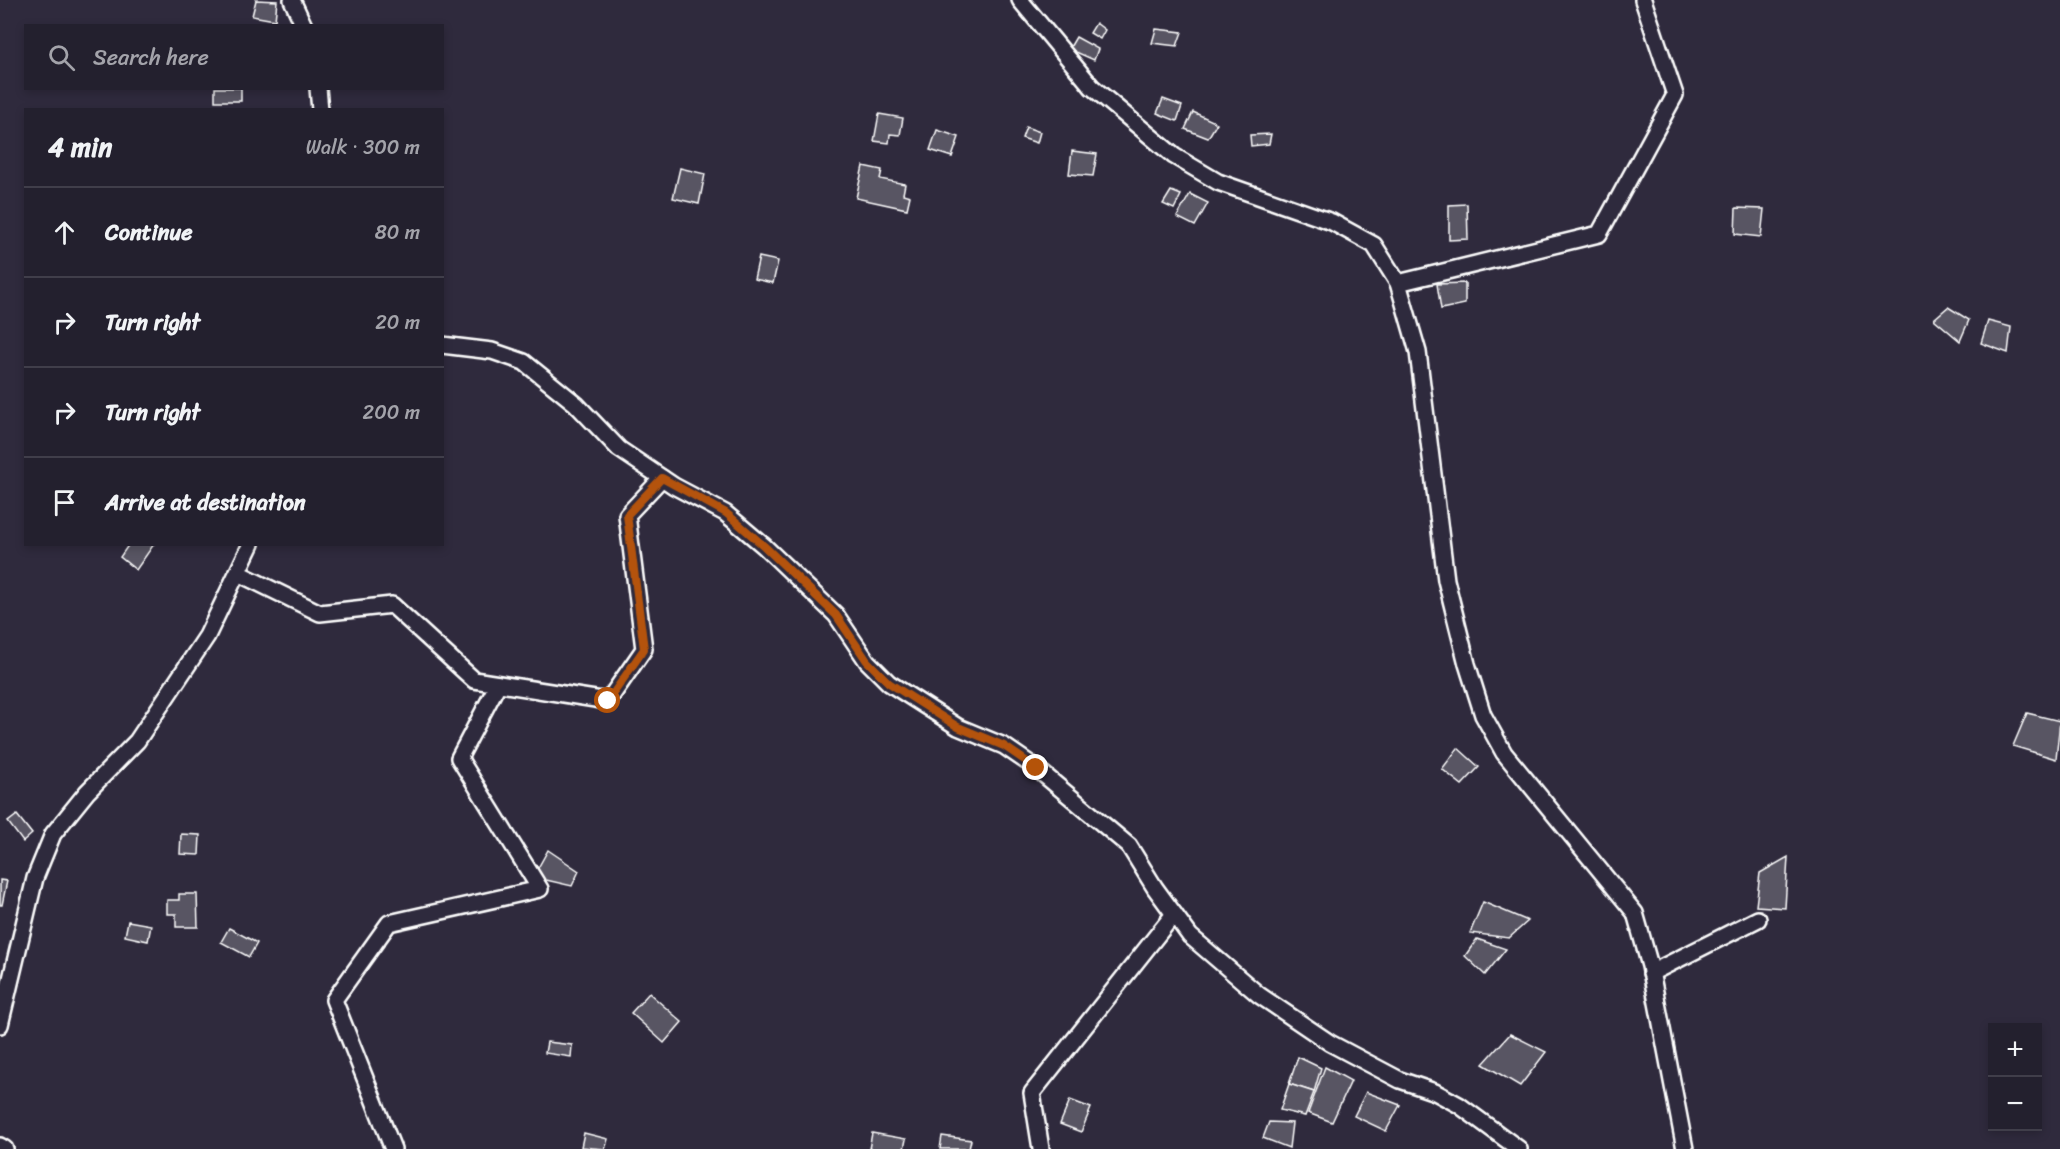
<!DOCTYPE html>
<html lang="en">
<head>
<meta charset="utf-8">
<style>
	body { margin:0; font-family:Sriracha,sans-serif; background:#2b2836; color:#f1f3f6 }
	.controls { position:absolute; right:18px; bottom:18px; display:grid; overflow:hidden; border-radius:0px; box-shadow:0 3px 9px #0003 }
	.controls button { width:54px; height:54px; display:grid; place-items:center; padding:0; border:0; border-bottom:2px solid #403e4a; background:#23202e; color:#f1f3f6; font:30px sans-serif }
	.stop { position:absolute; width:18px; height:18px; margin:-14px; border:4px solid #b45309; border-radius:50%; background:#fff }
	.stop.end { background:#b45309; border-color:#fff; box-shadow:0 2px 6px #0008 }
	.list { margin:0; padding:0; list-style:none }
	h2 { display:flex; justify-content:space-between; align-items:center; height:78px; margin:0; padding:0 24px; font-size:26px }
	h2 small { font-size:20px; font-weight:400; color:#a3a3aa }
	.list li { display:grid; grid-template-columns:39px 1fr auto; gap:18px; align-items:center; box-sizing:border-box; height:90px; padding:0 24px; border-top:2px solid #403e4a }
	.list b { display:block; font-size:22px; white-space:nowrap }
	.list em { font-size:20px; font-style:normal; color:#a3a3aa }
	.icon { flex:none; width:33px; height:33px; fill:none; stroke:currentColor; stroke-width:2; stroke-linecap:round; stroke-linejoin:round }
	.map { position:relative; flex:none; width:2060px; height:1149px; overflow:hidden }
	.search { position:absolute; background:#23202e; box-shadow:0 3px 9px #0003; left:24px; top:24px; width:420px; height:66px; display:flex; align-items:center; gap:15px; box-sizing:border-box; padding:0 21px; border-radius:0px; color:#a3a3aa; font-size:22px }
	.panel { position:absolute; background:#23202e; box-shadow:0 3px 9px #0003; left:24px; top:108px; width:420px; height:438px; border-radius:0px }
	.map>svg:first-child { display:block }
	.building { fill:#595564; stroke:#fff; stroke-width:1.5 }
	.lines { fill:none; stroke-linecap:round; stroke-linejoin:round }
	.minor-casing { stroke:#fff; stroke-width:20 }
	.minor { stroke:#2f2a3d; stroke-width:15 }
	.route { stroke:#b45309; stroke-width:8 }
</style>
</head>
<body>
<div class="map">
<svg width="2060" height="1149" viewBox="0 0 2060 1149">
	<rect width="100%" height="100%" fill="#2f2a3d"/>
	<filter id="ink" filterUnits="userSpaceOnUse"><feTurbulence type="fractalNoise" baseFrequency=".0167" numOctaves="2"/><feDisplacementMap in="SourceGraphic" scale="12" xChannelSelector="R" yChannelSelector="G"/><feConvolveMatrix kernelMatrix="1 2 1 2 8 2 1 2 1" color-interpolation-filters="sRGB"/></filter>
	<g filter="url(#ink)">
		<g class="building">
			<polygon points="256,0 277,1 275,20 252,16"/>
			<polygon points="1096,23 1105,30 1100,39 1090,33"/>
			<polygon points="1156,29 1182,32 1177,46 1152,43"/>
			<polygon points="1076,37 1098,49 1094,60 1069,49"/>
			<rect x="215" y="88" width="26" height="13"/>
			<polygon points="1163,99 1182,106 1177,121 1157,113"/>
			<polygon points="1193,112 1217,123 1208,138 1185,129"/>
			<polygon points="879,114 903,118 900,135 890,134 889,143 874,141"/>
			<polygon points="1026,127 1040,132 1037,143 1022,138"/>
			<polygon points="937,130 959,137 952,157 930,150"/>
			<polygon points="1271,134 1269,144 1251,146 1250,135"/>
			<polygon points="1072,151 1097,154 1093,176 1069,174"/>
			<polygon points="863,166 882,170 880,179 905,184 903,194 910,196 907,209 856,198"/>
			<polygon points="680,168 705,174 699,204 673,198"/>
			<polygon points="1171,191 1181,195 1174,209 1163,204"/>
			<polygon points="1190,194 1208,203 1195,226 1177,217"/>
			<polygon points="1467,204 1468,239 1449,240 1449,205"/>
			<polygon points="1736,208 1764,209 1761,237 1735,234"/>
			<polygon points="759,257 778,261 773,283 754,279"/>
			<polygon points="1465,283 1465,304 1441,309 1437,284"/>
			<polygon points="1948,307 1969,320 1960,341 1934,319"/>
			<polygon points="1988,321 2011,327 2008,353 1981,343"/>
			<polygon points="129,544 154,544 136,570 120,557"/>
			<polygon points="2027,713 2060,721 2056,759 2013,746"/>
			<polygon points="1458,748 1479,767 1462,785 1442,769"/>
			<polygon points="17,815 32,834 23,842 8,822"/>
			<polygon points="181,834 200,835 199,855 180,854"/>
			<polygon points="548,850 579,871 572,886 533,877"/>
			<polygon points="1788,857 1785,908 1756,906 1760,873"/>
			<polygon points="0,880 7,881 2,905 0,905"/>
			<polygon points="179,894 197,894 198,927 176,927 176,914 167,914 167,900 179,900"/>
			<polygon points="1483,902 1528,921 1509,938 1470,933"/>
			<polygon points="128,921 151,925 148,941 125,936"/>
			<polygon points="229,928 257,943 249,957 221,942"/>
			<polygon points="1477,939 1506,949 1485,975 1465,956"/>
			<polygon points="649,993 682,1022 664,1043 631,1013"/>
			<polygon points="1510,1034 1546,1052 1520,1086 1483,1064"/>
			<polygon points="547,1042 572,1045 571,1057 545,1053"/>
			<polygon points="1298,1057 1321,1068 1314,1092 1289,1084"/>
			<polygon points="1325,1067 1351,1081 1332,1122 1308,1113"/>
			<polygon points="1289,1084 1314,1092 1305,1116 1280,1110"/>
			<polygon points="1366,1092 1400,1105 1386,1131 1354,1116"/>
			<polygon points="1070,1100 1091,1108 1081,1132 1060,1124"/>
			<polygon points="1269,1122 1292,1123 1289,1148 1263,1138"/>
			<polygon points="584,1133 608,1139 605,1149 581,1147"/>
			<polygon points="872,1133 906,1139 904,1149 869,1149"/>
			<polygon points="942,1136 971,1140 969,1149 940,1149"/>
		</g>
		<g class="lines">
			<defs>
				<g id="minor">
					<polyline points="292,0 304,26"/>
					<polyline points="1020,0 1092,87 1174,156 1218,182 1332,222 1374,245 1398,283 1418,352 1446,580 1467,664 1483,715 1504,753 1635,913 1650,966 1685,1149"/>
					<polyline points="318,88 320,110"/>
					<polyline points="1398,283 1599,234 1675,95 1643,0"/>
					<polyline points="442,345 492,351 524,362 576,404 619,449 674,486 725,513 764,546 836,615 867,661 889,683 958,727 1004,746 1036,768 1129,846 1155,888 1190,936 1259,995 1330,1043 1400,1080 1435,1092 1459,1105 1519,1149"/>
					<polyline points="238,573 320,613 392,605 474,680 608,701 644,649 627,515 662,478"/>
					<polyline points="1651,973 1758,919"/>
					<polyline points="0,1025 35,878 53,834 87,792 137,741 207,636 251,544"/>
					<polyline points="0,1146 5,1149"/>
					<polyline points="393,1149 334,1000 389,923 540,889 459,758 498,684"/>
					<polyline points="1041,1149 1032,1093 1174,914"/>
				</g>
			</defs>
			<use href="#minor" class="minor-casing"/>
			<use href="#minor" class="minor"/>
		</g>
	</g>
	<g class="lines" filter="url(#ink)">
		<polyline class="route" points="608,701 644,649 627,515 662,478 726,513 764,546 836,615 867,661 889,683 958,727 1004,746 1036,768"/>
	</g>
</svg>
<div class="controls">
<button>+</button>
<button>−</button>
</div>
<div class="stop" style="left:608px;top:701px"></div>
<div class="stop end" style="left:1036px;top:768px"></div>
<div class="search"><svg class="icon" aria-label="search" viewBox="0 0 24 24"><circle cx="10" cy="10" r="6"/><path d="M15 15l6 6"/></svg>Search here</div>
<section class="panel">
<h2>4 min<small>Walk · 300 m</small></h2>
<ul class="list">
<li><svg class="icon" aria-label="ahead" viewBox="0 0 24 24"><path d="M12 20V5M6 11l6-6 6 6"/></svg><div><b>Continue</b></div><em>80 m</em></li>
<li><svg class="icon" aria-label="right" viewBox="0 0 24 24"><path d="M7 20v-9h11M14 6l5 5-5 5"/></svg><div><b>Turn right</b></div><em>20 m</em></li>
<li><svg class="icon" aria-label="right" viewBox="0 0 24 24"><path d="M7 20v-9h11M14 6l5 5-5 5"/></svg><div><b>Turn right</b></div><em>200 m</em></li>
<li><svg class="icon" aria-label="arrive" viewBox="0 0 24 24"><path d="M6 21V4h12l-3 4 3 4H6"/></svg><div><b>Arrive at destination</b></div></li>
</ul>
</section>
</div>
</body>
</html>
